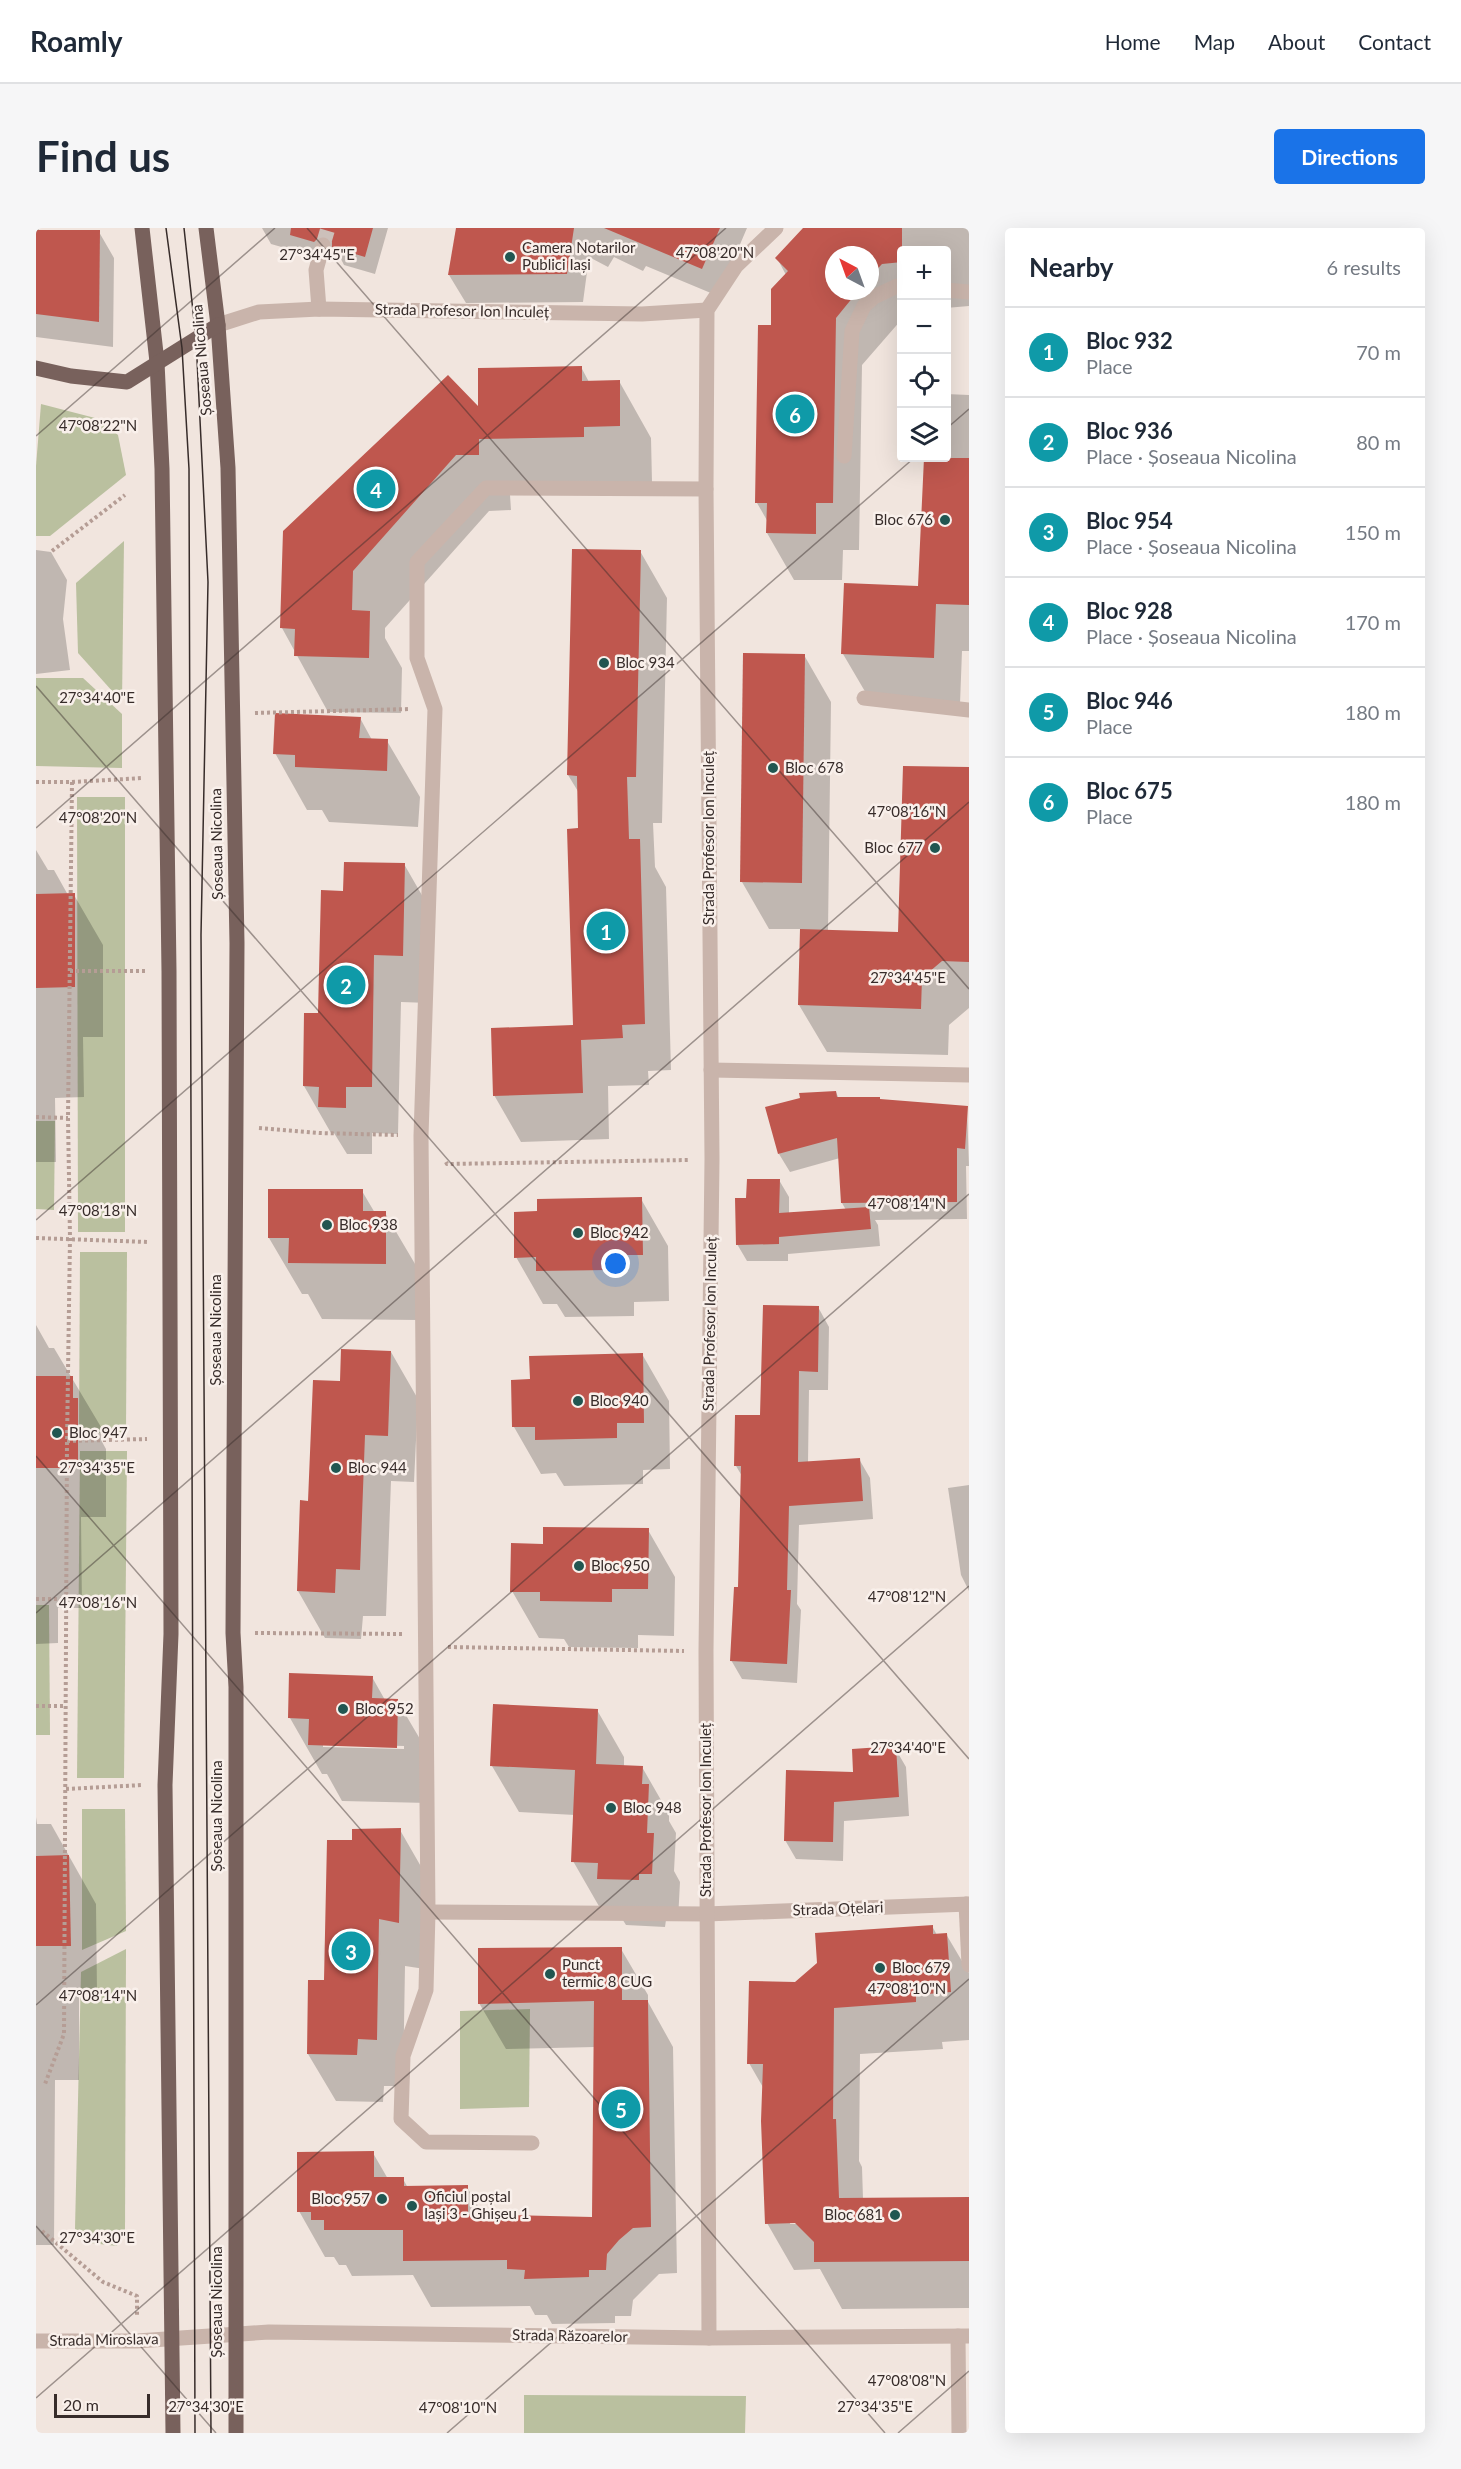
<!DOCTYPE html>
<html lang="en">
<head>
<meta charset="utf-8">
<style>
	body { margin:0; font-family:Lato,sans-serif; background:#f6f6f7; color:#1f2937 }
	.controls { position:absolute; right:18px; top:18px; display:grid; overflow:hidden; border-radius:6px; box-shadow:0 6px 24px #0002 }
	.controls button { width:54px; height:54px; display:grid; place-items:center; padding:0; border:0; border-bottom:2px solid #e0e1e3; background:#fff; color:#1f2937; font:30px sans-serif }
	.compass { position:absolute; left:789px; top:18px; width:54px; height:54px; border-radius:50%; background:#fff; box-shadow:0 6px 24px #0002; rotate:319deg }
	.scale { position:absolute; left:18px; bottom:15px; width:96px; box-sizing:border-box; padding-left:6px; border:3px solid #372c2a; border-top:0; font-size:16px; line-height:21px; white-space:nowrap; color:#372c2a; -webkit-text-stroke:4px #f9f0eb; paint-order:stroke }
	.you { position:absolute; left:580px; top:1036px; width:21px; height:21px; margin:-15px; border:4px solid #fff; border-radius:50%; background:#1a73e8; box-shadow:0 0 0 9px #1a73e833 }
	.badge { display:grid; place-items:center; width:39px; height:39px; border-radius:50%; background:#1a73e8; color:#fff; font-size:20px; font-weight:700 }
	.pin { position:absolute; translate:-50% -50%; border:3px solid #fff; box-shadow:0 2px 6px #0006 }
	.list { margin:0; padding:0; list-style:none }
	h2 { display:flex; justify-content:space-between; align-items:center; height:78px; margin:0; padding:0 24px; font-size:26px }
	h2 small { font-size:20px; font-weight:400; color:#747a83 }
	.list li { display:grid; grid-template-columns:39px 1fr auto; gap:18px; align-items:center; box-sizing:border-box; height:90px; padding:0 24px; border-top:2px solid #e0e1e3 }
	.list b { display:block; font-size:22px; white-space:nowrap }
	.list p { margin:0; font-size:20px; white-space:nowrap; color:#747a83 }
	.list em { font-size:20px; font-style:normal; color:#747a83 }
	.icon { flex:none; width:33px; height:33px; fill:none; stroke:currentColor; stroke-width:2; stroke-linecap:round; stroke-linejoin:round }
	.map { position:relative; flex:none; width:933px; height:2205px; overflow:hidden; border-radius:6px }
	header { display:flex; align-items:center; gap:36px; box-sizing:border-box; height:84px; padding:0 30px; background:#fff; border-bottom:2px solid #e0e1e3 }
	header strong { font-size:28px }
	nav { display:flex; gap:33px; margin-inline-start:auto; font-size:21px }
	.intro { display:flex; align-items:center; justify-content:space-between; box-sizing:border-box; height:144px; padding:0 36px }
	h1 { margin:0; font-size:42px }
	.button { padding:15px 27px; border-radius:6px; background:#1a73e8; color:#fff; font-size:21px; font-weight:700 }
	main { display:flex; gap:36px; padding:0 36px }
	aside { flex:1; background:#fff; border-radius:6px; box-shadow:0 6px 24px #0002 }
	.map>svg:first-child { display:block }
	.green { fill:#bac09f }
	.shadow { fill:#0003; fill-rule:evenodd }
	.building { fill:#bf574e }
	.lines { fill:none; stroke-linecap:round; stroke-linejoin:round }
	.minor-tunnel { stroke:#ccc0ba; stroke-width:15; stroke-dasharray:15 8; stroke-linecap:butt }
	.path { stroke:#b59d95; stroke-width:4; stroke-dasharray:3 3; stroke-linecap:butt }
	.minor { stroke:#c9b4ab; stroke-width:15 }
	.major { stroke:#78615c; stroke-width:15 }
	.tram { stroke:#372c2a; stroke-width:1.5 }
	.ticks { fill:none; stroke:#372c2a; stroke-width:1.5; stroke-opacity:0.45 }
	.poi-dot { fill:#215651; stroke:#f9f0eb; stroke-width:2 }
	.labels { text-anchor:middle; stroke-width:5; stroke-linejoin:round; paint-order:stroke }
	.poi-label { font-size:15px; fill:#372c2a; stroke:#f9f0eb; text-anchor:start }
	.street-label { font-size:15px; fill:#372c2a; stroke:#f9f0eb }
	.ticks-label { font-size:15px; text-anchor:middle; fill:#372c2a; stroke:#f9f0eb; stroke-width:5; stroke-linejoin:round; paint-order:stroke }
</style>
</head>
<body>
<header>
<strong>Roamly</strong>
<nav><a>Home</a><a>Map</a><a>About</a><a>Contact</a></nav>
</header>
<div class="intro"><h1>Find us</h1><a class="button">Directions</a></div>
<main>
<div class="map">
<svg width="933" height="2205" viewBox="0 0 933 2205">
	<rect width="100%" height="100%" fill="#f1e5de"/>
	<g class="green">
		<polygon points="5,176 63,191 82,207 90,247 14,308 0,308 0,238"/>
		<polygon points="88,313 86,474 42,425 40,355"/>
		<polygon points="0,450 47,450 86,486 86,540 0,538"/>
		<polygon points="41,569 89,569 89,1004 42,1004"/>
		<polygon points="0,893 19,893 18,982 0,981"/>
		<polygon points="44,1024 91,1024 90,1205 43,1205"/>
		<polygon points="44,1223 91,1223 88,1550 41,1550"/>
		<polygon points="0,1377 13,1377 14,1507 0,1507"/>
		<polygon points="46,1581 89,1581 90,1703 46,1722"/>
		<polygon points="90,1721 89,2003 81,2018 55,2015 39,2001 45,1744"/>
		<polygon points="494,1781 493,1879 424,1881 424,1783"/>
		<polygon points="488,2167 710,2168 709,2205 488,2205"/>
	</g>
	<g class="shadow">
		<polygon points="0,0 3,0 3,3 63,4 78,30 77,119 0,109"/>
		<polygon points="226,0 352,0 339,46 308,37 302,25 294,25 288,31 235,16"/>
		<polygon points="421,0 711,0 682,68 610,38 607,43 578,29 572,39 553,29 547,74 430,75 413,47"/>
		<path d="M 769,0 L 933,0 L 933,78 L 910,80 L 910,22 L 866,22 L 866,91 L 826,137 L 823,322 L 807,322 L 806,352 L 758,352 L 731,305 L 732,294 L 721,275 L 736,99 L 750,47 L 741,30 ZM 798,27 L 834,27 L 834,63 L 798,63 Z"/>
		<polygon points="545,139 553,154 583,153 615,210 616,254 474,267 475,282 453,283 349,400 349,410 366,440 365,485 292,484 246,400 443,182"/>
		<polygon points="910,166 933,167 933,423 926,423 924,476 834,472 807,426 883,360 889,230 910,230"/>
		<polygon points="0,322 15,324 31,352 27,391 34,442 0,446"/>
		<polygon points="604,323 631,370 626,595 617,595 619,639 630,659 635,842 612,843 613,857 572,858 573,911 485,914 458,867 538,799 544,602 543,565 532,547"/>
		<polygon points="709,427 768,427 795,474 792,703 863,705 933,541 933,780 913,797 912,827 791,824 763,777 766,701 733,701 706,654"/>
		<polygon points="324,490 336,512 351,513 384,569 382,599 293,594 286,582 271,582 239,525"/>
		<polygon points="0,622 12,642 18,642 32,667 38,667 67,717 67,809 47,809 48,869 19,870 20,934 0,934"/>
		<polygon points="368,636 395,683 393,775 365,774 362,906 336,905 336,926 311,926 298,905 295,905 268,858 309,664"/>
		<polygon points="800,864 803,871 931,879 933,938 930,938 931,991 839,992 842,997 844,1018 752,1026 752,1033 711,1033 701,1016 712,972 743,952 753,969 753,985 810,982 806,975 804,930 754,944 743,926"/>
		<polygon points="326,963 339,985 349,985 382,1041 382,1092 286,1091 272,1066 266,1066 233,1010"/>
		<polygon points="605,971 632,1018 633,1073 598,1074 598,1088 529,1089 521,1076 507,1076 480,1029 502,985"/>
		<polygon points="782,1079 793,1099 792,1162 773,1162 772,1235 823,1231 834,1250 837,1291 763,1297 761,1376 765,1382 761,1455 706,1451 695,1432 703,1361 706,1248 700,1238"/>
		<polygon points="0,1097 13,1120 18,1120 65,1199 65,1212 70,1221 70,1289 45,1289 46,1380 22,1380 22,1415 0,1416"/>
		<polygon points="355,1124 382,1171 378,1254 355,1253 350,1388 327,1388 325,1411 289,1410 262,1363 273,1274 306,1154"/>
		<polygon points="606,1126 633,1173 634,1241 607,1242 607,1256 528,1258 520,1245 505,1246 478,1199"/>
		<polygon points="933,1257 933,1363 925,1347 912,1260"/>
		<polygon points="612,1302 639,1349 638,1408 602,1407 602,1420 533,1419 528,1411 503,1410 476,1363 508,1317"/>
		<path d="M 336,1449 L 349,1472 L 361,1472 L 394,1528 L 392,1575 L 306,1573 L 291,1546 L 286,1546 L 254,1490 ZM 287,1516 L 368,1518 L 368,1521 L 287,1519 Z"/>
		<polygon points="561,1482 588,1529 588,1538 606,1539 633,1586 633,1593 640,1605 638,1643 644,1654 642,1692 630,1692 629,1699 590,1697 580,1681 564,1680 537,1633 539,1587 483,1584 456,1538"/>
		<polygon points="859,1520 870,1539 873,1588 808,1593 807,1633 760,1631 749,1612 819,1546"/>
		<polygon points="0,1589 1,1596 15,1596 60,1676 61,1764 43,1764 43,1852 19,1852 18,2017 0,2017"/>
		<polygon points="364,1602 391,1649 389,1741 369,1738 367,1858 348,1858 347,1874 300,1873 272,1826 318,1614"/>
		<path d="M 896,1698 L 901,1707 L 910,1706 L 933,1745 L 933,1812 L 906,1814 L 907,1821 L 824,1826 L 823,1933 L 826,1939 L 827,1971 L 933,1970 L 933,2080 L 806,2081 L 784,2041 L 758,2042 L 731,1995 L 728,1861 L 713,1835 L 760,1755 ZM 754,1993 L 767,1996 L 754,1996 Z"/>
		<polygon points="585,1721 612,1767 612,1774 637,1819 641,2045 623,2046 597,2072 595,2088 579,2088 579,2095 516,2096 511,2087 499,2087 494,2078 395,2079 377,2047 316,2048 310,2037 303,2037 298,2029 289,2029 263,1983 337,1925 352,1951 367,1951 372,1960 431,1959 448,1988 557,1990 559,1819 470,1821 443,1775"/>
	</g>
	<g class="building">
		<polygon points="255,0 337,0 329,29 296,19 296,14 290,8 284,8 278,14 254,7"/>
		<polygon points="420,0 538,0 531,46 412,47"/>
		<polygon points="568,0 684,0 666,41"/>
		<polygon points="767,0 866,0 866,34 846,36 834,49 834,27 798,27 798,63 822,63 800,90 797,275 780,275 780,306 730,305 731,275 719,275 722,97 735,97 735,61 752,43 739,30"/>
		<polygon points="0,2 64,2 63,94 0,86"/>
		<polygon points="546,138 546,153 584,152 584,198 548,199 548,209 443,211 443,227 420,227 317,343 316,382 334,383 333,430 258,428 259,401 244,400 247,303 412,147 442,178 442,140"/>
		<polygon points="888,230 933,230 933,377 900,376 898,430 805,426 808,355 882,358"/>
		<polygon points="536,321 605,322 600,549 591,549 593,611 604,611 609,796 586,797 587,810 545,812 547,865 457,868 455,800 537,797 531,601 542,600 541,548 531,547"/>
		<polygon points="707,425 769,426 766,655 704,654"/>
		<polygon points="239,485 325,489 323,510 352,511 351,543 259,539 259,527 237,526"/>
		<polygon points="867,538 933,539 933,734 906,733 886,750 885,781 762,777 764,701 862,704"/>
		<polygon points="308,634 369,635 367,728 338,727 336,859 310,859 310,880 282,879 283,859 267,858 268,785 282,785 285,662 307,663"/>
		<polygon points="39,665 39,759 0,760 0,666"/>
		<polygon points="800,863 801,869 844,869 844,871 932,878 929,921 921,920 921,974 805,975 801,910 742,926 729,879 764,870 763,865"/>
		<polygon points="711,951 744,951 743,985 833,979 835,1001 743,1009 743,1016 700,1017 699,970 710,970"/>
		<polygon points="232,961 327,961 327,983 350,983 350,1036 252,1035 253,1010 232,1010"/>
		<polygon points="606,969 607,1027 572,1027 572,1042 500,1043 500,1029 478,1030 478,984 501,983 501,971"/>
		<polygon points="727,1077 783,1078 782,1144 763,1143 762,1234 824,1230 827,1273 753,1278 751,1362 755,1362 751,1436 694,1433 698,1359 702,1359 705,1238 698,1238 699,1187 724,1187"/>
		<polygon points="305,1121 355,1123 352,1208 329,1207 324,1342 300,1341 299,1365 261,1363 264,1272 272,1273 277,1152 304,1153"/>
		<polygon points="607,1125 608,1195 581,1195 581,1210 499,1212 499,1199 476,1199 475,1152 494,1151 493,1128"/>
		<polygon points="0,1148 37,1148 37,1170 42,1170 42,1240 0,1240"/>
		<polygon points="507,1299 613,1300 612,1361 576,1361 576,1374 504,1373 504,1364 474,1364 475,1315 507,1316"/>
		<polygon points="253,1445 337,1448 336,1470 362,1471 361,1520 272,1517 273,1491 252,1490"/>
		<polygon points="457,1476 562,1481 560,1536 607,1538 606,1556 613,1556 611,1605 618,1605 616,1646 603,1646 603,1652 561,1651 562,1635 535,1634 539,1542 454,1538"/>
		<polygon points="860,1518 863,1569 798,1574 797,1614 748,1613 750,1542 817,1544 816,1521"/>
		<polygon points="365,1600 363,1695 343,1691 341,1812 322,1811 321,1827 271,1826 272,1752 288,1752 291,1612 316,1612 316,1601"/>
		<polygon points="33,1627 35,1718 0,1718 0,1628"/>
		<polygon points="897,1697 897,1706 911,1705 915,1764 880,1767 880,1774 798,1780 797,1891 800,1891 803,1970 933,1969 933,2033 778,2034 778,2014 759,1995 729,1996 725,1893 727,1836 711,1836 713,1753 759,1754 781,1735 779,1705"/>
		<polygon points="586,1719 586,1772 612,1772 615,1999 597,2000 583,2012 571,2026 570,2042 553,2042 553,2049 488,2051 489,2042 471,2041 471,2032 367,2033 367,2002 288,2002 288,1992 275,1992 275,1984 261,1984 261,1924 338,1923 338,1949 368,1949 368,1958 432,1957 432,1986 556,1989 558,1773 442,1776 442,1720"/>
	</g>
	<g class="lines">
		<polyline class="minor-tunnel" points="287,17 292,0"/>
		<g class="path">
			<polyline points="16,323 89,267"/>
			<polyline points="219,485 374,481"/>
			<polyline points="0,554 36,554 32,890 34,1010 31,1213 28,1806 9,1856"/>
			<polyline points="36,554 107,550"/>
			<polyline points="34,743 111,743"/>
			<polyline points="0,889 32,890"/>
			<polyline points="223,900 283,905 362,907"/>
			<polyline points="410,934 411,936 653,932"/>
			<polyline points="0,1010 112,1014"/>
			<polyline points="31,1213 111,1211"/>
			<polyline points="0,1371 30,1371"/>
			<polyline points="219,1405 368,1406"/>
			<polyline points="412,1419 648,1423"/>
			<polyline points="0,1478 29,1478"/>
			<polyline points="30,1561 107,1557"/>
			<polyline points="6,2003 67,2054 101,2068 101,2088"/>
		</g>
		<g class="minor">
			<polyline points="910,62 933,64"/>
			<polyline points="283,81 280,42 287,17"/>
			<polyline points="182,97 223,84 283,81 606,86 671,82"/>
			<polyline points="808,228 816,103 828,78 838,69 861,58 866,59"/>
			<polyline points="828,470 933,482"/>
			<polyline points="675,842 933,847"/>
			<polyline points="930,1676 933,1737"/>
			<polyline points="392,1684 670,1686 933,1676"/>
			<polyline points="496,1915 390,1914 365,1891 367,1828 390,1762 392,1684 385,908 399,481 381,430 381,334 450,260 670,261"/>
			<polyline points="922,2108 923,2205"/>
			<polyline points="673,2110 670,1423 676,931 670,261 671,82 700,38 740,0"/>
			<polyline points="0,2113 101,2113 233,2104 673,2110 933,2108"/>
		</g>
		<g class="major">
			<polyline points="106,0 121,134 126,241 133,743 135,1406 129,1557 137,2205"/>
			<polyline points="170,0 182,97 192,240 201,715 197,1405 200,1459 200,2205"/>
			<polyline points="0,140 35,148 91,154 182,97"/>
		</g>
		<g class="tram">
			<polyline points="130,0 146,120 153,241 159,2205"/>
			<polyline points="148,0 160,111 172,354 165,707 175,2205"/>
		</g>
	</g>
	<path class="ticks" d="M 271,0 L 933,761M 910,201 L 933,181M 0,208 L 239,0M 0,458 L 933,1531M 0,600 L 690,0M 0,992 L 878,230M 0,1228 L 849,2205M 0,1385 L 933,574M 0,1777 L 933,966M 0,1998 L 180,2205M 0,2170 L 933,1358M 411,2205 L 933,1751M 862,2205 L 933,2143"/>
	<g class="poi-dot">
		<circle cx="474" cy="29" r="6"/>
		<circle cx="909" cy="292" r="6"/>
		<circle cx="568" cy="435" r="6"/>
		<circle cx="737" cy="540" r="6"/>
		<circle cx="899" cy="620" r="6"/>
		<circle cx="291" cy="997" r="6"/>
		<circle cx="542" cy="1005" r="6"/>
		<circle cx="542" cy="1173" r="6"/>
		<circle cx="21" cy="1205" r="6"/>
		<circle cx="300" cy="1240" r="6"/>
		<circle cx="543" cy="1338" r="6"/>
		<circle cx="307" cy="1481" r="6"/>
		<circle cx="575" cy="1580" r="6"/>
		<circle cx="844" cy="1740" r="6"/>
		<circle cx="514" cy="1746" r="6"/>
		<circle cx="346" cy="1971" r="6"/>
		<circle cx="376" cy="1978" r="6"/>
		<circle cx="859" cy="1987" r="6"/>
	</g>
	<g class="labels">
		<g class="poi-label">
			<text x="486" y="25">Camera Notarilor<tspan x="486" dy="17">Publici Iași</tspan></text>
			<text x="897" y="297" text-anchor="end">Bloc 676</text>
			<text x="580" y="440">Bloc 934</text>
			<text x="749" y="545">Bloc 678</text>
			<text x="887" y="625" text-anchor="end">Bloc 677</text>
			<text x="303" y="1002">Bloc 938</text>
			<text x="554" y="1010">Bloc 942</text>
			<text x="554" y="1178">Bloc 940</text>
			<text x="33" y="1210">Bloc 947</text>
			<text x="312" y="1245">Bloc 944</text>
			<text x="555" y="1343">Bloc 950</text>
			<text x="319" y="1486">Bloc 952</text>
			<text x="587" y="1585">Bloc 948</text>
			<text x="526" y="1742">Punct<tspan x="526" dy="17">termic 8 CUG</tspan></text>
			<text x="856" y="1745">Bloc 679</text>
			<text x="388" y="1974">Oficiul poștal<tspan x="388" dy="17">Iași 3 - Ghișeu 1</tspan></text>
			<text x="334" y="1976" text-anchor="end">Bloc 957</text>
			<text x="847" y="1992" text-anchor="end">Bloc 681</text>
		</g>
		<g class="street-label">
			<text transform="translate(426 83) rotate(1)" y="5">Strada Profesor Ion Inculeț</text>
			<text transform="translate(166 132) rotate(-95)" y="5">Șoseaua Nicolina</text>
			<text transform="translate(673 610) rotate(-90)" y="5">Strada Profesor Ion Inculeț</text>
			<text transform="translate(181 616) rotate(-91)" y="5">Șoseaua Nicolina</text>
			<text transform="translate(674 1096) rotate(-89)" y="5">Strada Profesor Ion Inculeț</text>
			<text transform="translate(180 1102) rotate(-90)" y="5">Șoseaua Nicolina</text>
			<text transform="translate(670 1582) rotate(-90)" y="5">Strada Profesor Ion Inculeț</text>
			<text transform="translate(181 1588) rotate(-90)" y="5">Șoseaua Nicolina</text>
			<text transform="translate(802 1681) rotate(-2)" y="5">Strada Oțelari</text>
			<text transform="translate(181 2074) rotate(-90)" y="5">Șoseaua Nicolina</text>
			<text transform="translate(534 2108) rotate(1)" y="5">Strada Răzoarelor</text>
			<text transform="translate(68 2112) rotate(-1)" y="5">Strada Miroslava</text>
		</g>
	</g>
	<g class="ticks-label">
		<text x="679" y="30">47°08'20"N</text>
		<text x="281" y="32">27°34'45"E</text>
		<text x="62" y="203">47°08'22"N</text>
		<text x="61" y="475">27°34'40"E</text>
		<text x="871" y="589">47°08'16"N</text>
		<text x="62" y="595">47°08'20"N</text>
		<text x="872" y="755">27°34'45"E</text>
		<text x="871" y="981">47°08'14"N</text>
		<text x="62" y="988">47°08'18"N</text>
		<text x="61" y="1245">27°34'35"E</text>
		<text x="871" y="1374">47°08'12"N</text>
		<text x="62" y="1380">47°08'16"N</text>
		<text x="872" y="1525">27°34'40"E</text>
		<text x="871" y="1766">47°08'10"N</text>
		<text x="62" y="1773">47°08'14"N</text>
		<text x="61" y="2015">27°34'30"E</text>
		<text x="871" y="2158">47°08'08"N</text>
		<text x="170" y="2184">27°34'30"E</text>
		<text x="839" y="2184">27°34'35"E</text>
		<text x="422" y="2185">47°08'10"N</text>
	</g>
</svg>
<div class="controls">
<button>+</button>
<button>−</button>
<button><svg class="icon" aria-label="locate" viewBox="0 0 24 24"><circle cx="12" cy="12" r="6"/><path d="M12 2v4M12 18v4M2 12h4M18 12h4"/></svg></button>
<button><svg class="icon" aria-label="layers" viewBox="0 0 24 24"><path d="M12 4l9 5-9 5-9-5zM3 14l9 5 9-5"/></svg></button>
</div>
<svg class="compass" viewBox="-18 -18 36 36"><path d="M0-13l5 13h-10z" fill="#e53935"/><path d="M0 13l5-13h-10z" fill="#747a83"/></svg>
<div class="scale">20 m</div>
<div class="you"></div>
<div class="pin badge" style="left:570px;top:703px;background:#0f9aa8">1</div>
<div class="pin badge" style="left:310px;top:757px;background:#0f9aa8">2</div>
<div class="pin badge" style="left:315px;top:1723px;background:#0f9aa8">3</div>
<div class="pin badge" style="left:340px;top:261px;background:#0f9aa8">4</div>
<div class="pin badge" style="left:585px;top:1881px;background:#0f9aa8">5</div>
<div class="pin badge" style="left:759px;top:186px;background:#0f9aa8">6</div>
</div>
<aside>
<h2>Nearby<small>6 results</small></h2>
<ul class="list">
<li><span class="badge" style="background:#0f9aa8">1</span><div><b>Bloc 932</b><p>Place</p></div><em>70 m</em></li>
<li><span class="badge" style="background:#0f9aa8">2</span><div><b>Bloc 936</b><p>Place · Șoseaua Nicolina</p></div><em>80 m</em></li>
<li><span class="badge" style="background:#0f9aa8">3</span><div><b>Bloc 954</b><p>Place · Șoseaua Nicolina</p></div><em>150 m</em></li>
<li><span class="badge" style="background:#0f9aa8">4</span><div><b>Bloc 928</b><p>Place · Șoseaua Nicolina</p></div><em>170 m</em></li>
<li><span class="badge" style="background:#0f9aa8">5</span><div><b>Bloc 946</b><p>Place</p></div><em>180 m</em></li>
<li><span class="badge" style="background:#0f9aa8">6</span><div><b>Bloc 675</b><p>Place</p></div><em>180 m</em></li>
</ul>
</aside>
</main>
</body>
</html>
